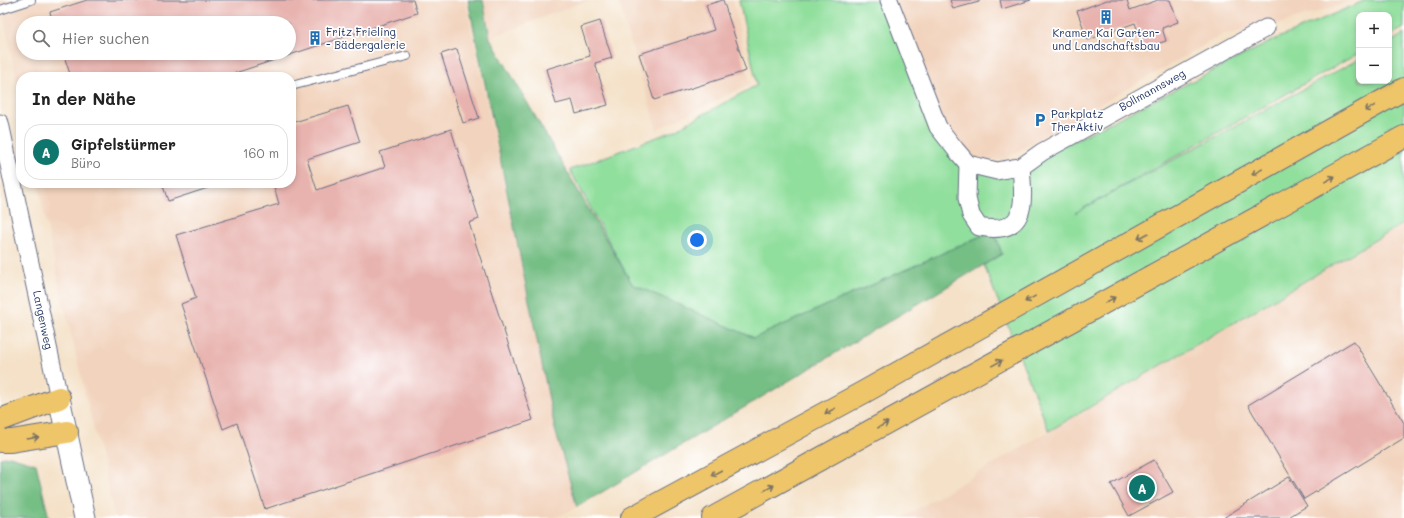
<!DOCTYPE html>
<html lang="de">
<head>
<meta charset="utf-8">
<style>
	body { margin:0; font-family:Mali,sans-serif; background:#f2f2f2; color:#222 }
	.controls { position:absolute; right:12px; top:12px; display:grid; overflow:hidden; border-radius:8px; box-shadow:0 2px 6px #0003 }
	.controls button { width:36px; height:36px; display:grid; place-items:center; padding:0; border:0; border-bottom:1px solid #e0e0e0; background:#fff; color:#222; font:20px sans-serif }
	.you { position:absolute; left:697px; top:240px; width:14px; height:14px; margin:-10px; border:3px solid #fff; border-radius:50%; background:#1a73e8; box-shadow:0 0 0 6px #1a73e833 }
	.badge { display:grid; place-items:center; width:26px; height:26px; border-radius:50%; background:#0f766e; color:#fff; font-size:13px; font-weight:700 }
	.pin { position:absolute; translate:-50% -50%; border:2px solid #fff; box-shadow:0 1px 4px #0006 }
	.list { margin:0; padding:0; list-style:none }
	h2 { display:flex; justify-content:space-between; align-items:center; height:52px; margin:0; padding:0 16px; font-size:17px }
	h2 small { font-size:13px; font-weight:400; color:#767676 }
	.list li { display:grid; grid-template-columns:26px 1fr auto; gap:12px; align-items:center; box-sizing:border-box; height:56px; margin:0 8px 8px; padding:0 8px; border:1px solid #e0e0e0; border-radius:16px }
	.list b { display:block; font-size:15px; white-space:nowrap }
	.list p { margin:0; font-size:13px; white-space:nowrap; color:#767676 }
	.list em { font-size:13px; font-style:normal; color:#767676 }
	.icon { flex:none; width:22px; height:22px; fill:none; stroke:currentColor; stroke-width:2; stroke-linecap:round; stroke-linejoin:round }
	.map { position:relative; flex:none; width:1404px; height:518px; overflow:hidden }
	.search { position:absolute; background:#fff; box-shadow:0 2px 6px #0003; left:16px; top:16px; width:280px; height:44px; display:flex; align-items:center; gap:10px; box-sizing:border-box; padding:0 14px; border-radius:22px; color:#767676; font-size:15px }
	.panel { position:absolute; background:#fff; box-shadow:0 2px 6px #0003; left:16px; top:72px; width:280px; height:116px; border-radius:16px }
	.map>svg:first-child { display:block }
	.built { fill:#f2d4be; fill-rule:evenodd }
	.green { fill:#91df9d; stroke:#56877e }
	.forest { fill:#74be84; stroke:#487671 }
	.building { fill:#e8b3af }
	.lines { fill:none; stroke-linecap:round; stroke-linejoin:round }
	.service-casing { stroke:#676d83; stroke-width:10 }
	.minor-casing { stroke:#676d83; stroke-width:19 }
	.tertiary-casing { stroke:#676d83; stroke-width:23 }
	.motorway-casing { stroke:#676d83; stroke-width:24 }
	.service { stroke:#fff; stroke-width:8 }
	.minor { stroke:#fff; stroke-width:17 }
	.tertiary { stroke:#fff; stroke-width:21 }
	.motorway { stroke:#eec569; stroke-width:22 }
	.oneway { stroke:#7a7263 }
	.labels { text-anchor:middle; stroke-width:3.5; stroke-linejoin:round; paint-order:stroke }
	.poi-label { font-size:11px; fill:#1b2f5e; stroke:#fff; text-anchor:start }
	.street-label { font-size:11px; fill:#1b2f5e; stroke:#fff }
</style>
</head>
<body>
<div class="map">
<svg width="1404" height="518" viewBox="0 0 1404 518">
	<rect width="100%" height="100%" fill="#fff"/>
	<filter id="ink" filterUnits="userSpaceOnUse"><feTurbulence type="fractalNoise" baseFrequency=".025" numOctaves="2"/><feDisplacementMap in="SourceGraphic" scale="8" xChannelSelector="R" yChannelSelector="G"/><feConvolveMatrix kernelMatrix="1 2 1 2 8 2 1 2 1" color-interpolation-filters="sRGB"/></filter>
	<filter id="wash" filterUnits="userSpaceOnUse"><feTurbulence type="fractalNoise" baseFrequency=".012" numOctaves="4" result="noise"/><feDisplacementMap in="SourceGraphic" scale="16" xChannelSelector="R" yChannelSelector="G"/><feGaussianBlur stdDeviation="0.9" result="paint"/><feColorMatrix in="noise" values="0 0 0 0 0 0 0 0 0 0 0 0 0 0 0 0 0 1.4 0 .05"/><feComposite in="paint" operator="in"/></filter>
	<g filter="url(#wash)">
		<rect width="100%" height="100%" fill="#f4e1c7"/>
		<g class="built">
			<path d="M 0,0 L 465,0 L 555,429 L 577,507 L 555,518 L 115,518 L 59,284 L 38,183 L 291,183 L 291,77 L 21,77 L 21,100 ZM 23,23 L 289,23 L 289,53 L 23,53 Z"/>
			<polygon points="483,0 588,0 489,38"/>
			<polygon points="618,0 733,0 750,84 657,129"/>
			<polygon points="889,0 1356,0 1266,28 1224,34 1002,160 990,161 968,157 938,127"/>
			<polygon points="1404,219 1404,518 902,518 1049,431"/>
		</g>
		<polygon class="green" points="739,0 889,0 938,127 965,160 1021,167 1276,39 1366,0 1404,0 1404,28 1389,36 1389,15 1359,15 1359,53 1075,213 1359,59 1359,81 1389,81 1389,43 1404,34 1404,223 1049,431 984,265 1002,254 994,230 754,338 632,284 570,170 673,131 757,85"/>
		<g class="forest">
			<polygon points="468,0 483,0 490,38 632,284 754,338 994,230 1002,254 577,507 555,429"/>
			<polygon points="10,456 36,464 49,518 0,518 0,458"/>
		</g>
		<g id="blocks">
			<g class="building">
				<polygon points="87,0 413,0 417,13 223,77 71,77 63,53 289,53 289,23 53,23 50,12"/>
				<polygon points="723,0 746,71 654,100 639,54 714,30 706,5"/>
				<polygon points="950,0 979,0 979,2 953,9"/>
				<polygon points="1000,0 1031,0 1002,9"/>
				<polygon points="1107,0 1127,0 1130,10 1158,0 1170,0 1178,22 1162,28 1166,41 1144,48 1135,23 1088,40 1077,11"/>
				<polygon points="600,21 612,58 595,63 608,105 576,114 572,100 556,104 546,69 590,56 581,27"/>
				<polygon points="457,49 479,118 463,123 441,54"/>
				<polygon points="348,106 360,142 307,159 317,190 385,167 380,152 451,129 479,219 469,223 533,420 265,509 237,423 223,429 181,304 196,298 176,235 279,204 273,183 291,183 291,123"/>
				<polygon points="162,183 223,183 168,201"/>
				<polygon points="1354,341 1404,423 1404,438 1304,499 1248,405"/>
				<polygon points="1154,460 1173,492 1129,516 1111,484"/>
				<polygon points="1289,477 1307,506 1287,518 1223,518"/>
			</g>
		</g>
	</g>
	<g filter="url(#ink)">
		<use href="#blocks" fill-opacity="0" stroke="#676d83" stroke-width="1"/>
		<g class="lines">
			<defs>
				<g id="service">
					<polyline points="0,10 31,0"/>
					<polyline points="291,86 407,56"/>
				</g>
				<g id="minor">
					<polyline points="889,0 938,127 956,150 968,164 997,171 1013,168 1021,167 1042,152 1266,28"/>
					<polyline points="0,123 59,398"/>
					<path d="M 968,164 L 967,198 L 971,215 L 979,227 C 1028,236 1024,203 1021,167"/>
				</g>
				<polyline id="tertiary" points="59,398 85,518"/>
				<g id="motorway">
					<polyline points="0,420 59,398"/>
					<polyline points="0,441 11,441 67,432"/>
					<polyline points="632,518 864,392 1404,89"/>
					<polyline points="713,518 1404,137"/>
				</g>
			</defs>
			<use href="#service" class="service-casing"/>
			<use href="#minor" class="minor-casing"/>
			<use href="#tertiary" class="tertiary-casing"/>
			<use href="#motorway" class="motorway-casing"/>
			<use href="#service" class="service"/>
			<use href="#minor" class="minor"/>
			<use href="#tertiary" class="tertiary"/>
			<use href="#motorway" class="motorway"/>
		</g>
		<defs><path id="oneway-shaft" d="M-6 0H5M1.5-3L5.5 0L1.5 3" fill="none" stroke-width="1.6" stroke-linecap="round" stroke-linejoin="round"/></defs>
		<g class="oneway">
			<use href="#oneway-shaft" transform="translate(1370 108) rotate(151)"/>
			<use href="#oneway-shaft" transform="translate(1257 172) rotate(151)"/>
			<use href="#oneway-shaft" transform="translate(1330 179) rotate(-29)"/>
			<use href="#oneway-shaft" transform="translate(1143 236) rotate(151)"/>
			<use href="#oneway-shaft" transform="translate(1030 299) rotate(151)"/>
			<use href="#oneway-shaft" transform="translate(1110 300) rotate(-29)"/>
			<use href="#oneway-shaft" transform="translate(997 363) rotate(-29)"/>
			<use href="#oneway-shaft" transform="translate(830 411) rotate(152)"/>
			<use href="#oneway-shaft" transform="translate(883 425) rotate(-29)"/>
			<use href="#oneway-shaft" transform="translate(33 438) rotate(-9)"/>
			<use href="#oneway-shaft" transform="translate(716 473) rotate(152)"/>
			<use href="#oneway-shaft" transform="translate(769 488) rotate(-29)"/>
		</g>
	</g>
	<defs>
		<symbol id="building-bare" viewBox="-9 -9 18 18"><path d="M-4-6H4V6H1V3H-1V6H-4ZM-2.5-4.3h1.7v1.8h-1.7ZM.8-4.3h1.7v1.8H.8ZM-2.5-1h1.7V.8h-1.7ZM.8-1h1.7V.8H.8Z" fill="#1f6fb2" stroke="#fff" stroke-width="2.5" paint-order="stroke"/></symbol>
		<symbol id="parking-bare" viewBox="-9 -9 18 18"><path d="M-3.5-5.5H1a3.5 3.5 0 0 1 0 7H-1V5.5H-3.5ZM-1-3.4V-.6H.8a1.4 1.4 0 0 0 0-2.8Z" fill="#1f6fb2" stroke="#fff" stroke-width="2.5" paint-order="stroke"/></symbol>
	</defs>
	<g fill-rule="evenodd">
		<use href="#building-bare" x="1096" y="7" width="20" height="20"/>
		<use href="#building-bare" x="305" y="28" width="20" height="20"/>
		<use href="#parking-bare" x="1030" y="110" width="20" height="20"/>
	</g>
	<g class="labels">
		<g class="poi-label">
			<text x="326" y="36">Fritz Frieling<tspan x="326" dy="13">- Bädergalerie</tspan></text>
			<text x="1106" y="37" text-anchor="middle">Kramer Kai Garten-<tspan x="1106" dy="13">und Landschaftsbau</tspan></text>
			<text x="1051" y="118">Parkplatz<tspan x="1051" dy="13">TherAktiv</tspan></text>
		</g>
		<g class="street-label">
			<text transform="translate(1152 90) rotate(-29)" y="4">Bollmannsweg</text>
			<text transform="translate(43 320) rotate(78)" y="4">Langenweg</text>
		</g>
	</g>
</svg>
<div class="controls">
<button>+</button>
<button>−</button>
</div>
<div class="you"></div>
<div class="pin badge" style="left:1142px;top:488px">A</div>
<div class="search"><svg class="icon" aria-label="search" viewBox="0 0 24 24"><circle cx="10" cy="10" r="6"/><path d="M15 15l6 6"/></svg>Hier suchen</div>
<section class="panel">
<h2>In der Nähe<small></small></h2>
<ul class="list">
<li><span class="badge">A</span><div><b>Gipfelstürmer</b><p>Büro</p></div><em>160 m</em></li>
</ul>
</section>
</div>
</body>
</html>
